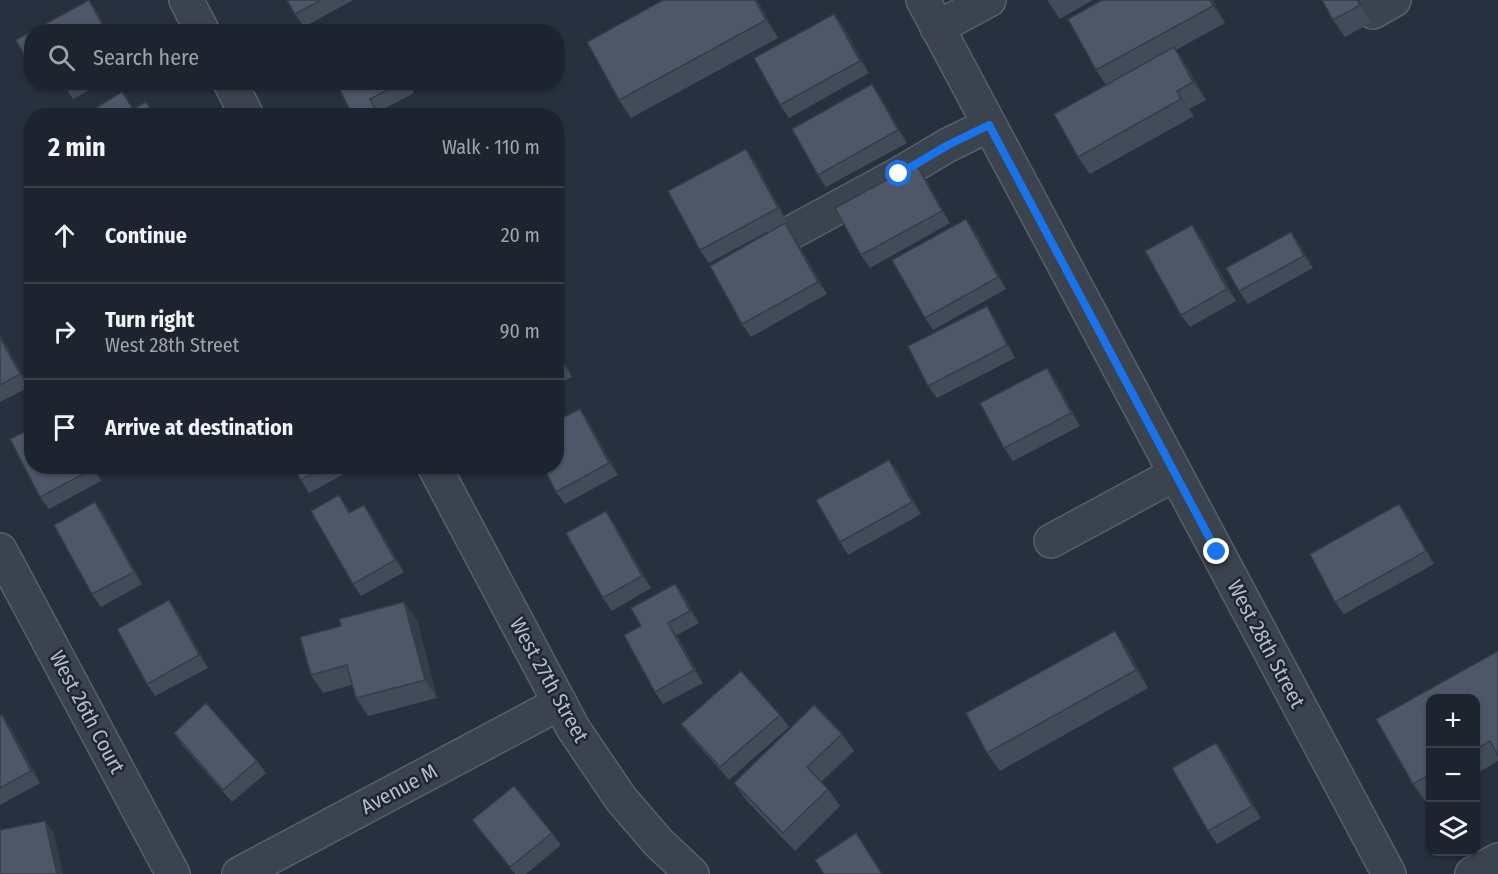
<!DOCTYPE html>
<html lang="en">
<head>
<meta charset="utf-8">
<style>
	body { margin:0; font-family:"Fira Sans Condensed",sans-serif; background:#252c37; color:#f1f3f6 }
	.controls { position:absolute; right:18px; bottom:18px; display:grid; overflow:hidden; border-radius:12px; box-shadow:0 2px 4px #0004 }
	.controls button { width:54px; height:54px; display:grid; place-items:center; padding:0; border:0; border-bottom:2px solid #3b414b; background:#1d242f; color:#f1f3f6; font:30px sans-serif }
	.stop { position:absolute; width:18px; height:18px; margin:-14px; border:4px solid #1a73e8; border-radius:50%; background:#fff }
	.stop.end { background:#1a73e8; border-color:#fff; box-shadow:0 2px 6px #0008 }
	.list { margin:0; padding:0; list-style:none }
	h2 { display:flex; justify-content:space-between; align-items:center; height:78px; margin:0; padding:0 24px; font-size:26px }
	h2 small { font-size:20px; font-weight:400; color:#a0a4aa }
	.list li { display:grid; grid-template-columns:39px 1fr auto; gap:18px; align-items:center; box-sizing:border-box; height:96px; padding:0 24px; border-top:2px solid #3b414b }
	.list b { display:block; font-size:22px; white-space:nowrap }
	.list p { margin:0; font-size:20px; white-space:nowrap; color:#a0a4aa }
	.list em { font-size:20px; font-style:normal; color:#a0a4aa }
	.icon { flex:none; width:33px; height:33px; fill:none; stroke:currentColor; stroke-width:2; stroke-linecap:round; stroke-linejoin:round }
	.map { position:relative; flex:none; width:1498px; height:874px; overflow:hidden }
	.search { position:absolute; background:#1d242f; box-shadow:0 2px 4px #0004; left:24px; top:24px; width:540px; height:66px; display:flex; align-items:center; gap:15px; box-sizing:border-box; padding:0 21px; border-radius:24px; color:#a0a4aa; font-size:22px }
	.panel { position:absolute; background:#1d242f; box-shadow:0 2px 4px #0004; left:24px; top:108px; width:540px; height:366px; border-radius:24px }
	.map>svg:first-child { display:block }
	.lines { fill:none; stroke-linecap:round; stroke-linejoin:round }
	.minor-casing { stroke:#58606d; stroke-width:36 }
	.minor { stroke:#3b434f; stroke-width:33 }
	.wall { fill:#424b59 }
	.shaded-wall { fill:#363d49 }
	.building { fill:#4d5768; stroke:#363d49; stroke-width:1.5 }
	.route { stroke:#1a73e8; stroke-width:8 }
	.labels { text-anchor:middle; stroke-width:5; stroke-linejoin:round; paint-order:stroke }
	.street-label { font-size:21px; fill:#b7beca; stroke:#1f2735 }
</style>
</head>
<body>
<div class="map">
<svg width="1498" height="874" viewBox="0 0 1498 874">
	<rect width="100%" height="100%" fill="#27303f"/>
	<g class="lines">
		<defs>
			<g id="minor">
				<polyline points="186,0 203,32"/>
				<polyline points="923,0 1389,874"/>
				<polyline points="1373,12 1394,0"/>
				<polyline points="937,28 989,0"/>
				<polyline points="230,82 247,116"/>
				<polyline points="785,236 899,174 948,145 989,125"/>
				<polyline points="434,466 573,728 621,799 658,842 692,874"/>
				<polyline points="1051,541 1175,474"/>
				<polyline points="0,550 173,874"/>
				<polyline points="239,874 560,703"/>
				<polyline points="1472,874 1498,860"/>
			</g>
		</defs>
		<use href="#minor" class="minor-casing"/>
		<use href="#minor" class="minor"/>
	</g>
	<g class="wall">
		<polygon points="287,0 353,0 304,27 295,14"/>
		<polygon points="757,0 778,38 631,118 619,100"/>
		<polygon points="1047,0 1093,0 1060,19"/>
		<polygon points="1102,0 1213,0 1225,23 1176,50 1186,65 1206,100 1189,109 1194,116 1090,174 1078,157 1106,85 1096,70"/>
		<polygon points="1322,0 1360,0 1372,22 1345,37 1333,20"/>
		<polygon points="834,14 843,26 869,73 789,118 780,105"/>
		<polygon points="62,82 104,82 73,99"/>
		<polygon points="336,82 408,82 414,93 378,112 380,116 353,116"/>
		<polygon points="881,97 907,143 826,187 818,175"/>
		<polygon points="746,149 755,162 787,221 709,263 700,250"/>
		<polygon points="924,176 950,223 870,268 861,255"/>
		<polygon points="785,223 794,236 827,294 751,337 742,324"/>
		<polygon points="975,231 1006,289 933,330 925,318"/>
		<polygon points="1201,237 1236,301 1190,327 1181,315"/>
		<polygon points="1300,245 1313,268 1248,304 1239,291"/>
		<polygon points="995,318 1015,358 937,398 928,386"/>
		<polygon points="0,335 29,387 0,402"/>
		<polygon points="556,349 572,377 556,385"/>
		<polygon points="1047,368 1056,381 1080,426 1013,461 1004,448"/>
		<polygon points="588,421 618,475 565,504 556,492"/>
		<polygon points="889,460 898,472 921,514 848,555 840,542"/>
		<polygon points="32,466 94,466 101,481 49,509 40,497"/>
		<polygon points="293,466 345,466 348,472 309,493 301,480"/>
		<polygon points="339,495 351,513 364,505 372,517 404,572 361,596 353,584"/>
		<polygon points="95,502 104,515 142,584 101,607 92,594"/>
		<polygon points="1408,517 1434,564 1344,614 1335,602"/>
		<polygon points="614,523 651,588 612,611 603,598"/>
		<polygon points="675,584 684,596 699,623 677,635 703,683 663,704 655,692 641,626"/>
		<polygon points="178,613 208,668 155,696 147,684"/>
		<polygon points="417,620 437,698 368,716 356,698 352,685 323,693 311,675"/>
		<polygon points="1127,648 1148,688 1000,771 987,753"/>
		<polygon points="1498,651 1498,761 1476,774 1476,699 1431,699 1431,798 1425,801 1413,784 1376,719"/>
		<polygon points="780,715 789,727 729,780 690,736 681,724"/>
		<polygon points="0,716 11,728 40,783 0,805"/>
		<polygon points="174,733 257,761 266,773 232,802 182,745"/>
		<polygon points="842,734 854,751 821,782 828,789 840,806 795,851 746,800 734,783"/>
		<polygon points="1216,743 1225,755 1261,818 1217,844 1208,831"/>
		<polygon points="472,820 552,833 561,845 526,874 515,874 481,832"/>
	</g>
	<g class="shaded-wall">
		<polygon points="89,0 98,13 108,32 106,32"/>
		<polygon points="755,0 757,0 778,38 766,20"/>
		<polygon points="1210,0 1213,0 1225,23 1213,6"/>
		<polygon points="1357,0 1360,0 1372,22 1360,5"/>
		<polygon points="834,14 843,26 869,73 860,61"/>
		<polygon points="1174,47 1186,65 1206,100 1193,82"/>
		<polygon points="872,84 881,97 907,143 898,130"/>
		<polygon points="1177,91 1189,109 1194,116 1181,99"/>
		<polygon points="370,99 378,112 380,116 378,116 377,113"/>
		<polygon points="746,149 755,162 787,221 778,208"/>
		<polygon points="916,164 924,176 950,223 942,211"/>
		<polygon points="966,219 975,231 1006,289 998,277"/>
		<polygon points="785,223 794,236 827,294 818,282"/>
		<polygon points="1192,225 1201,237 1236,301 1227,289"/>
		<polygon points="1291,232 1300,245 1313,268 1304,256"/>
		<polygon points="987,306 995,318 1015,358 1007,345"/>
		<polygon points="0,335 29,387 20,374 0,338"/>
		<polygon points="556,349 572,377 556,353"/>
		<polygon points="1047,368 1056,381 1080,426 1071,413"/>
		<polygon points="580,409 588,421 618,475 609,463"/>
		<polygon points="889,460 898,472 921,514 912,502"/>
		<polygon points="91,466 94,466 101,481"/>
		<polygon points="339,495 348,508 358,526 349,513"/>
		<polygon points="95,502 104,515 142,584 134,572"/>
		<polygon points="1399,504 1408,517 1434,564 1426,551"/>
		<polygon points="364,505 372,517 404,572 395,560"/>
		<polygon points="606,511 614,523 651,588 642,576"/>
		<polygon points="675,584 684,596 699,623 690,611"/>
		<polygon points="169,600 178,613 208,668 199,655"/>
		<polygon points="404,602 417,620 437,698 425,680"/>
		<polygon points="668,623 677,635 703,683 694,670"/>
		<polygon points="1115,631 1127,648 1148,688 1136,670"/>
		<polygon points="2,715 11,728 40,783 31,771"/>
		<polygon points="1216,743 1225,755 1261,818 1252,806"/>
		<polygon points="45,821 54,833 63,874 57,874"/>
	</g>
	<g class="building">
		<polygon points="89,0 106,32 32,32 32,69 16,40"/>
		<polygon points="287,0 321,0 295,14"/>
		<polygon points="663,0 755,0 766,20 619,100 587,42"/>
		<polygon points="1102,0 1210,0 1213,6 1096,70 1068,19"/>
		<polygon points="1322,0 1357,0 1360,5 1333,20"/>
		<polygon points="834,14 860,61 780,105 754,58"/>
		<polygon points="376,25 379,32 364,32"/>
		<polygon points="1174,47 1193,82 1177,91 1181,99 1078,157 1054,114"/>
		<polygon points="62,82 72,82 64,87"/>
		<polygon points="336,82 402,82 370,99 377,113 372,116 353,116"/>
		<polygon points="872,84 898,130 818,175 792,129"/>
		<polygon points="122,92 133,109 146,102 154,116 83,116"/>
		<polygon points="746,149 778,208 700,250 668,191"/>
		<polygon points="916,164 942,211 861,255 835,208"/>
		<polygon points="966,219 998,277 925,318 892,260"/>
		<polygon points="785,223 818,282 742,324 710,266"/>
		<polygon points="1192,225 1227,289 1181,315 1145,251"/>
		<polygon points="1291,232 1304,256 1239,291 1226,268"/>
		<polygon points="987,306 1007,345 928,386 908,346"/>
		<polygon points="0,338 20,374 0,385"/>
		<polygon points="556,353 563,364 556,368"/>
		<polygon points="1047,368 1071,413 1004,448 980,403"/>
		<polygon points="580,409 609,463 556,492 543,466 556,466 556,421"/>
		<polygon points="32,428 32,466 91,466 93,469 40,497 10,439"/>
		<polygon points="889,460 912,502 840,542 816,500"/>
		<polygon points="293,466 327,466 301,480"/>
		<polygon points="339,495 349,513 364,505 395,560 353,584 311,511"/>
		<polygon points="95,502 134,572 92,594 54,525"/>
		<polygon points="1399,504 1426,551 1335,602 1310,554"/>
		<polygon points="606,511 642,576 603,598 566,533"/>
		<polygon points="675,584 690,611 668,623 694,670 655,692 624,635 641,626 631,608"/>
		<polygon points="169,600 199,655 147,684 117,629"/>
		<polygon points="404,602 425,680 356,698 347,665 311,675 300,637 341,626 339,619"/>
		<polygon points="1115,631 1136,670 987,753 966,713"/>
		<polygon points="1498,651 1498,755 1490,741 1476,749 1476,699 1431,699 1431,774 1413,784 1376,719"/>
		<polygon points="741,671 780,715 720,767 681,724"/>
		<polygon points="206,703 257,761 223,790 174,733"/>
		<polygon points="814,705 842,734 807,767 828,789 783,833 734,783"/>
		<polygon points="2,715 31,771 0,788 0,716"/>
		<polygon points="1216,743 1252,806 1208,831 1172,768"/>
		<polygon points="514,786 552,833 510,867 472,820"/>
		<polygon points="45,821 57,874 0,874 0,830"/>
		<polygon points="856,833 882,874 824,874 815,860"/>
	</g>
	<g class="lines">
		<polyline class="route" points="899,174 948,145 989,125 1217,552"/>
	</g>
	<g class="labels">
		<g class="street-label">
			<text transform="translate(1266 644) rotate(62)" y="7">West 28th Street</text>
			<text transform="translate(549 680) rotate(61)" y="7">West 27th Street</text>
			<text transform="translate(87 712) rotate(62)" y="7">West 26th Court</text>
			<text transform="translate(399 789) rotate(-28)" y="7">Avenue M</text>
		</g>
	</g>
</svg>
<div class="controls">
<button>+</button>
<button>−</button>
<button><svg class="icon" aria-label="layers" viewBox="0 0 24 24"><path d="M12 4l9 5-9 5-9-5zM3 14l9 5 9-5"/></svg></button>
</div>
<div class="stop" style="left:899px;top:174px"></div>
<div class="stop end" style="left:1217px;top:552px"></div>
<div class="search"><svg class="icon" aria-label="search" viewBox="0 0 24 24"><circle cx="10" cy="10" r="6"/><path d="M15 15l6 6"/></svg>Search here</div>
<section class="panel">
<h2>2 min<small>Walk · 110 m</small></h2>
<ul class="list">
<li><svg class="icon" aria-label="ahead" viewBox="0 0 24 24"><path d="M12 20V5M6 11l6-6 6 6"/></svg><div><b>Continue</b></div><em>20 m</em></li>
<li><svg class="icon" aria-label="right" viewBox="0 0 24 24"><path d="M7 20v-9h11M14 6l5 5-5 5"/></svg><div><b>Turn right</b><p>West 28th Street</p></div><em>90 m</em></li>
<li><svg class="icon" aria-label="arrive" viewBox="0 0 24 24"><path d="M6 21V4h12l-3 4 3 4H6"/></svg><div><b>Arrive at destination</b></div></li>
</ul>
</section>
</div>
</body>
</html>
